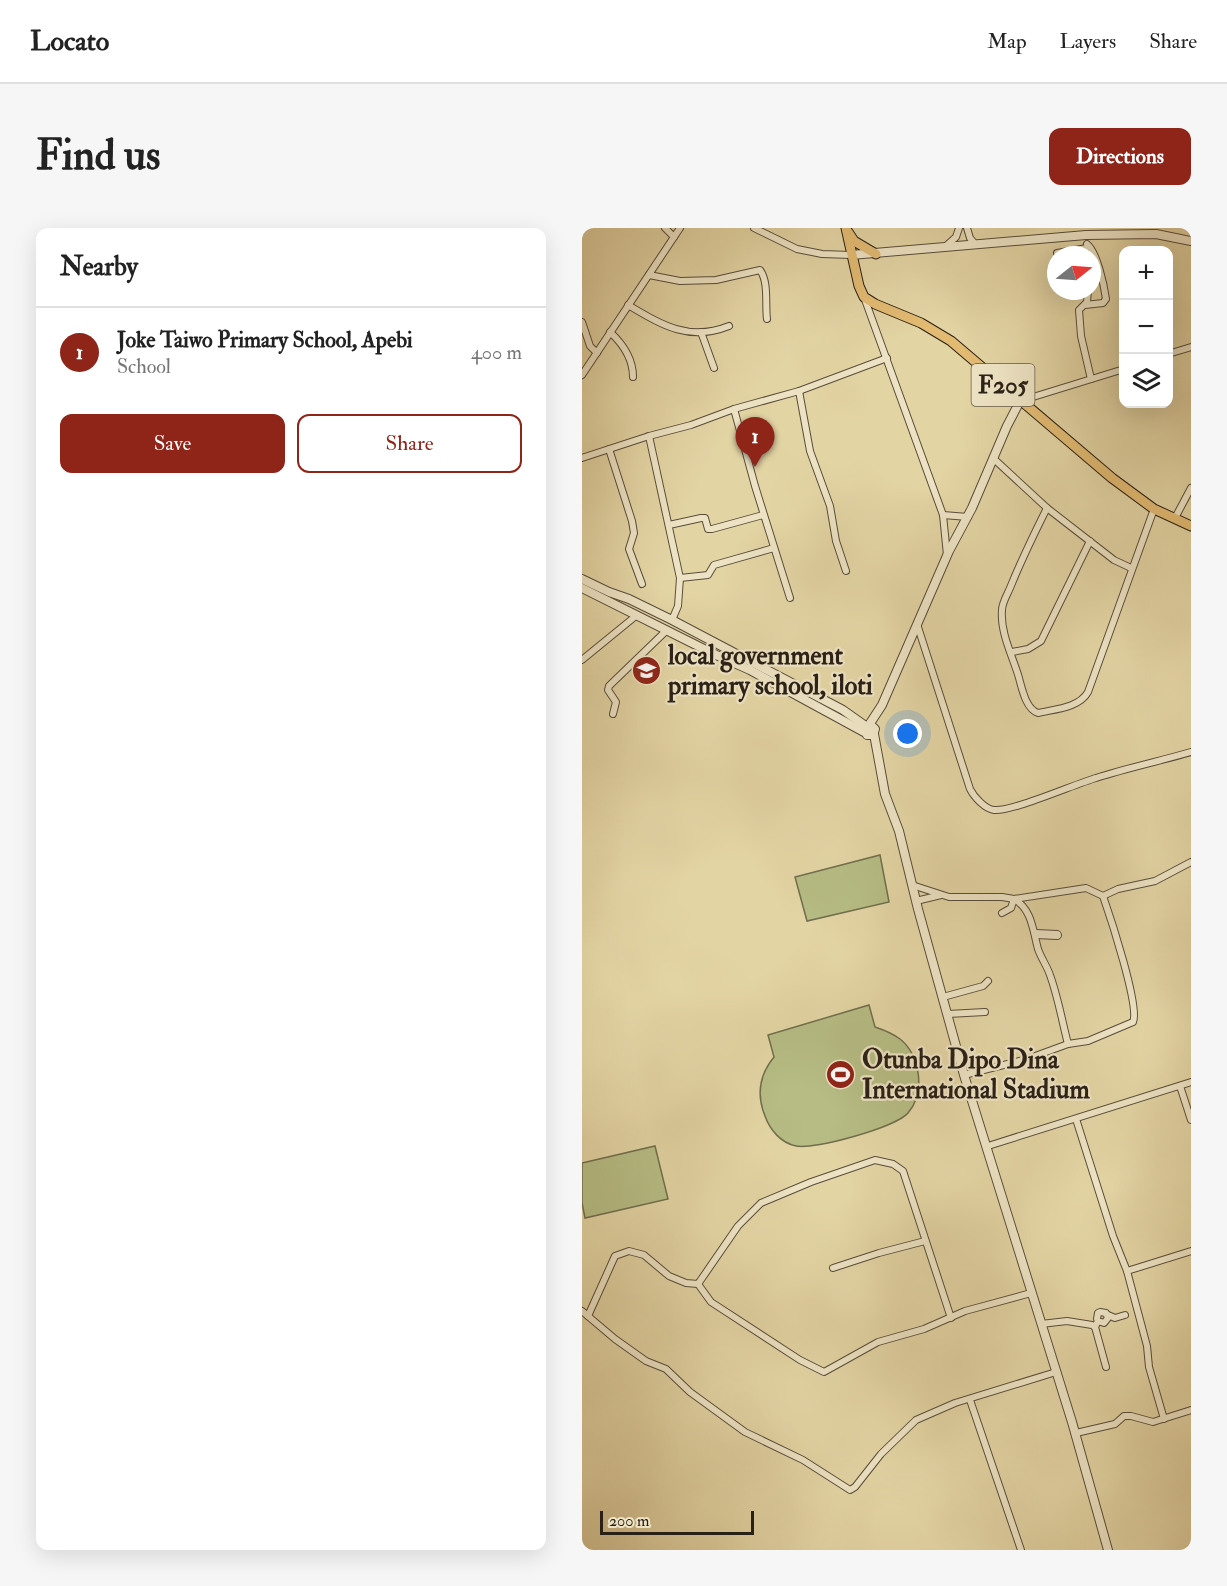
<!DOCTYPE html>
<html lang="en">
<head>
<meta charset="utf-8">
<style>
	body { margin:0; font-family:"IM FELL Double Pica",serif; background:#f6f6f6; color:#222 }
	.controls { position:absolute; right:18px; top:18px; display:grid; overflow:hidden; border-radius:12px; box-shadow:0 6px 24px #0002 }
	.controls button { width:54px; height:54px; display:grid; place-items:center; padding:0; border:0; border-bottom:2px solid #e0e0e0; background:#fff; color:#222; font:30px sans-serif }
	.compass { position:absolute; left:465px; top:18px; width:54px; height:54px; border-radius:50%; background:#fff; box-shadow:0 6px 24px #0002; rotate:73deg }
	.scale { position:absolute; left:18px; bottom:15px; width:154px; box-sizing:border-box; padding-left:6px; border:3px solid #292016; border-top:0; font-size:16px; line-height:21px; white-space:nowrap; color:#292016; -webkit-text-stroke:4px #ede3c4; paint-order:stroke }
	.you { position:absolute; left:326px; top:506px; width:21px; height:21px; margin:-15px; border:4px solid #fff; border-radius:50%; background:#1a73e8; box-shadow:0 0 0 9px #1a73e833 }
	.badge { display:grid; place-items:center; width:39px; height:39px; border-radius:50%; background:#8f2418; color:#fff; font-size:20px; font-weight:700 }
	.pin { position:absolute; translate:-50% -50px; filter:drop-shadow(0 2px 3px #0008) }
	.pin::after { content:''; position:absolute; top:32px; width:21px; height:18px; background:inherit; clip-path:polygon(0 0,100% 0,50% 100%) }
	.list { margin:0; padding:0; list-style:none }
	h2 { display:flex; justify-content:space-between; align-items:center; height:78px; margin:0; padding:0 24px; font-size:26px }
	h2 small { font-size:20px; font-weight:400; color:#767676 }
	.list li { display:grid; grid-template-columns:39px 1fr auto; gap:18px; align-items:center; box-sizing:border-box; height:90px; padding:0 24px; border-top:2px solid #e0e0e0 }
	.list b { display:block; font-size:22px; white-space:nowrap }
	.list p { margin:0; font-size:20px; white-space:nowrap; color:#767676 }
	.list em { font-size:20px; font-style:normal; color:#767676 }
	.actions { display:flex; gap:12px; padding:18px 24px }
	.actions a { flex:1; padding:14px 0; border:2px solid #8f2418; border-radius:12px; text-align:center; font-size:21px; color:#8f2418 }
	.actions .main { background:#8f2418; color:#fff }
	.icon { flex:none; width:33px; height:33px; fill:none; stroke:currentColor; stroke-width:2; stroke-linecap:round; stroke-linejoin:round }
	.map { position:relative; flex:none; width:609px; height:1322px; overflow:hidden; border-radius:12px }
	header { display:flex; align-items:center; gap:36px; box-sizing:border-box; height:84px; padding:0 30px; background:#fff; border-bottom:2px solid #e0e0e0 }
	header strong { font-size:28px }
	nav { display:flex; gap:33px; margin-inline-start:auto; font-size:21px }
	.intro { display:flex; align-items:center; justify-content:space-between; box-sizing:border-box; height:144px; padding:0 36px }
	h1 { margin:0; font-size:42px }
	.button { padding:15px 27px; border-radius:12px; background:#8f2418; color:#fff; font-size:21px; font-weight:700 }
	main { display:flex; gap:36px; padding:0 36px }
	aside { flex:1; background:#fff; border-radius:12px; box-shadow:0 6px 24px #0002 }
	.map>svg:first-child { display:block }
	.green { fill:#b6bc84; stroke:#706e4d; stroke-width:1.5 }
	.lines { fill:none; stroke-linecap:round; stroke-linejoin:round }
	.minor-casing { stroke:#584d3a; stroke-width:8 }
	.tertiary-casing { stroke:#584d3a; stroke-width:10 }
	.primary-casing { stroke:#292016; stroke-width:11 }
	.minor { stroke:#ede3c4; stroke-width:6 }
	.tertiary { stroke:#ede3c4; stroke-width:8 }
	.primary { stroke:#e2ba72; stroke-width:9 }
	.labels { text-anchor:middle; stroke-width:4.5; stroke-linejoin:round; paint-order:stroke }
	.shield { fill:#ede3c4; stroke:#645a4a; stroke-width:1.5 }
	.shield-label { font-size:24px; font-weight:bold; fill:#292016 }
	.poi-label { font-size:26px; font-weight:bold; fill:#292016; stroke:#ede3c4; text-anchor:start }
</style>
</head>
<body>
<header>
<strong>Locato</strong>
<nav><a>Map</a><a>Layers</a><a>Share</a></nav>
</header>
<div class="intro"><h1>Find us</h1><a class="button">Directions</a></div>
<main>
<aside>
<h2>Nearby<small></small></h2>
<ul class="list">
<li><span class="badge">1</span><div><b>Joke Taiwo Primary School, Apebi</b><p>School</p></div><em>400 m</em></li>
</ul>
<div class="actions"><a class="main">Save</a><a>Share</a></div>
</aside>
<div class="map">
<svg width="609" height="1322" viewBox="0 0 609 1322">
	<rect width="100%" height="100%" fill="#e3d4a4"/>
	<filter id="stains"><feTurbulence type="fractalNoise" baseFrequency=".00333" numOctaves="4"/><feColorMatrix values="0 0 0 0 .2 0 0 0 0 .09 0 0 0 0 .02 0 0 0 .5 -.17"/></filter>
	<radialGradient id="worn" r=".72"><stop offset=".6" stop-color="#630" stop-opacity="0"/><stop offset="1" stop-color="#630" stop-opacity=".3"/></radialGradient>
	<g class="green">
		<polygon points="298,627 307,674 225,693 213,649"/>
		<path d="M 287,777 L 293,799 C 302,802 310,805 318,811 C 338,827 344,864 326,885 C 314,899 233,922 214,918 C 199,915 188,902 183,888 C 174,866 178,846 192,829 L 186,807 Z"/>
		<polygon points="73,918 86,971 3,990 0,975 0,935"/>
	</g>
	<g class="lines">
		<defs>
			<g id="minor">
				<polyline points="83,0 92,9"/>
				<polyline points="172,0 215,21 240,26 269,27"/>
				<polyline points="385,0 388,10 393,16"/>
				<polyline points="364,18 374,9 377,0"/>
				<polyline points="475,25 505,20"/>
				<path d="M 67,47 L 98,53 L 134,52 L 178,42 C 187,54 183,77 185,91"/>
				<polyline points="506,63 505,74 497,82 499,108 509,151"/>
				<polyline points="282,69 361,287 365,327"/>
				<path d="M 46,77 C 80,97 107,114 147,98"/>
				<path d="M 503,77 L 521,75 L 524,71 C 522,57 515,24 505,16"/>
				<polyline points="0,94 8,118 15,125"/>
				<path d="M 28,104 C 41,116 51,131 51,149"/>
				<polyline points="119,104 132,140"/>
				<polyline points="586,126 609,119"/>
				<polyline points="0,147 98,0"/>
				<polyline points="217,163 228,223 248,278 254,313 264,343"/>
				<polyline points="438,173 542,141"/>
				<polyline points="152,181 173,258 208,370"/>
				<polyline points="67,208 98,350 96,378 90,392"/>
				<polyline points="27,221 50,293 52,305 47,321 60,356"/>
				<polyline points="0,230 67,208 109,197 152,181 217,163 305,130"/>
				<polyline points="412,231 465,280 532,332 549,340"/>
				<path d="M 465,280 C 452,306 439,333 428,360 C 425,367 420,375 420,382 C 418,405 431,429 437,450 C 440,461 444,481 456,485 C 473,481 497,480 506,464 L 572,281"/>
				<polyline points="361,287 386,289"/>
				<polyline points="593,290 609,260"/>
				<polyline points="87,297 119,290 123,290 126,301 130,301 181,287"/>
				<polyline points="98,350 126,347 132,337 192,320"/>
				<path d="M 335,396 L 388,561 C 392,569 403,581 412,582 C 430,584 493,556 514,550 C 545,540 578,533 609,524"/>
				<polyline points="430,424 446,421 459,413 508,313"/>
				<polyline points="0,432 55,387"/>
				<polyline points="31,486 34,474 26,462 27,458 85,402"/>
				<polyline points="330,657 367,669 420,669 432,671 504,660 521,668 536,661 573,653 609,634"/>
				<polyline points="334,673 359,667"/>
				<path d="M 420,685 L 429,680 L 432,671 C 450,681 451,703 456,721 C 459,730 465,738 468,747 C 476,769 480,793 486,816"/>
				<polyline points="361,769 401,758 406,753"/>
				<polyline points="366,786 403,784"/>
				<path d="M 382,847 L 445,831 L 486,816 L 506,813 L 551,794 C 558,779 528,688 521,668"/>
				<polyline points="598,858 609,892"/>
				<polyline points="494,891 531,1008 545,1043 565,1118 567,1139 582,1191"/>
				<polyline points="406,918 609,854"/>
				<polyline points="251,1040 297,1025 343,1013"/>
				<polyline points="545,1043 609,1023"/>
				<polyline points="116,1056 129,1074 218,1132 242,1144 296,1114 342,1101 383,1083 449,1065"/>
				<polyline points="0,1083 33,1111 64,1133 84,1141 108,1164 163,1204 221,1232 268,1262 273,1259 299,1226 334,1192 373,1175 474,1144"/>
				<polyline points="526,1087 533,1090 543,1087"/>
				<polyline points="6,1088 33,1028 47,1023 62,1027 87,1048 104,1055 116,1056 156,998 179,975 229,954 293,932 311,936 321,943 369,1090"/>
				<polyline points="459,1096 485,1093 510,1097 513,1099 524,1139"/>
				<polyline points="513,1099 516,1093 515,1091 516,1085 518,1084 524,1085 526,1090 522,1095 516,1093"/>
				<polyline points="388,1172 439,1322"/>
				<polyline points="494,1205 533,1196 542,1188 549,1188 571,1194 609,1182"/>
			</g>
			<g id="tertiary">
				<polyline points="269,27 504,7 574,6 609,13"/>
				<polyline points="0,351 27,364 47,371 90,392 261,482 285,499"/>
				<polyline points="0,360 132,426 168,442 282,504"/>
				<polyline points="286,499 291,499 293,501 291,507 285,507 285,500 300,477 367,323 390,280 425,198 438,173"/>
				<polyline points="292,506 303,566 317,603 336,681 382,847 490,1194 526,1322"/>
				<polyline points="454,706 475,707"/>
			</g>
			<g id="primary">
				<polyline points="264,0 277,58 282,69 293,76 339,95 369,113 530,250 572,281 609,298"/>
				<polyline points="266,4 272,13 294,26"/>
			</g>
		</defs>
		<use href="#minor" class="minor-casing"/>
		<use href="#tertiary" class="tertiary-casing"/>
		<use href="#primary" class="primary-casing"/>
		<use href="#minor" class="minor"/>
		<use href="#tertiary" class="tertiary"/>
		<use href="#primary" class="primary"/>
	</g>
	<defs>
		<symbol id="school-disc" viewBox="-11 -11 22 22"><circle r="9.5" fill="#8f2418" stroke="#ede3c4"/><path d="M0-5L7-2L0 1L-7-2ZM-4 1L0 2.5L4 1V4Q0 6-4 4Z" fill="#fff"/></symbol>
		<symbol id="stadium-disc" viewBox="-11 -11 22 22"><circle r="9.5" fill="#8f2418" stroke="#ede3c4"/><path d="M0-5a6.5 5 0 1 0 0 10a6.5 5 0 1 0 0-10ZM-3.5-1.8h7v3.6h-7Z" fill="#fff"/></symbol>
	</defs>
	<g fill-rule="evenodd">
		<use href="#school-disc" x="48" y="426" width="33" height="33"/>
		<use href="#stadium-disc" x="242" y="830" width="33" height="33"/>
	</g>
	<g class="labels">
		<rect class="shield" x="389.5" y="136" width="63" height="42" rx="4.5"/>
		<g class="shield-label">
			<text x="421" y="165">F205</text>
		</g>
		<g class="poi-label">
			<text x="86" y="436">local government<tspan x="86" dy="30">primary school, iloti</tspan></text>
			<text x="280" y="840">Otunba Dipo Dina<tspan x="280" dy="30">International Stadium</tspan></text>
		</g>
	</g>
	<rect width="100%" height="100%" filter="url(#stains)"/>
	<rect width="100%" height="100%" fill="url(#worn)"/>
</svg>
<div class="controls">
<button>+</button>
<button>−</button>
<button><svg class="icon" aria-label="layers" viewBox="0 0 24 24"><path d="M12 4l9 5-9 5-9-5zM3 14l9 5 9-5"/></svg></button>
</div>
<svg class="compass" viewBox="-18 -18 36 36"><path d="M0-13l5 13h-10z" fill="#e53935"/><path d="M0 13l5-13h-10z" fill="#767676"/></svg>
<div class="scale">200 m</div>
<div class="you"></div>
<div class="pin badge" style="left:173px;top:239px">1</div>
</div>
</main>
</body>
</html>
